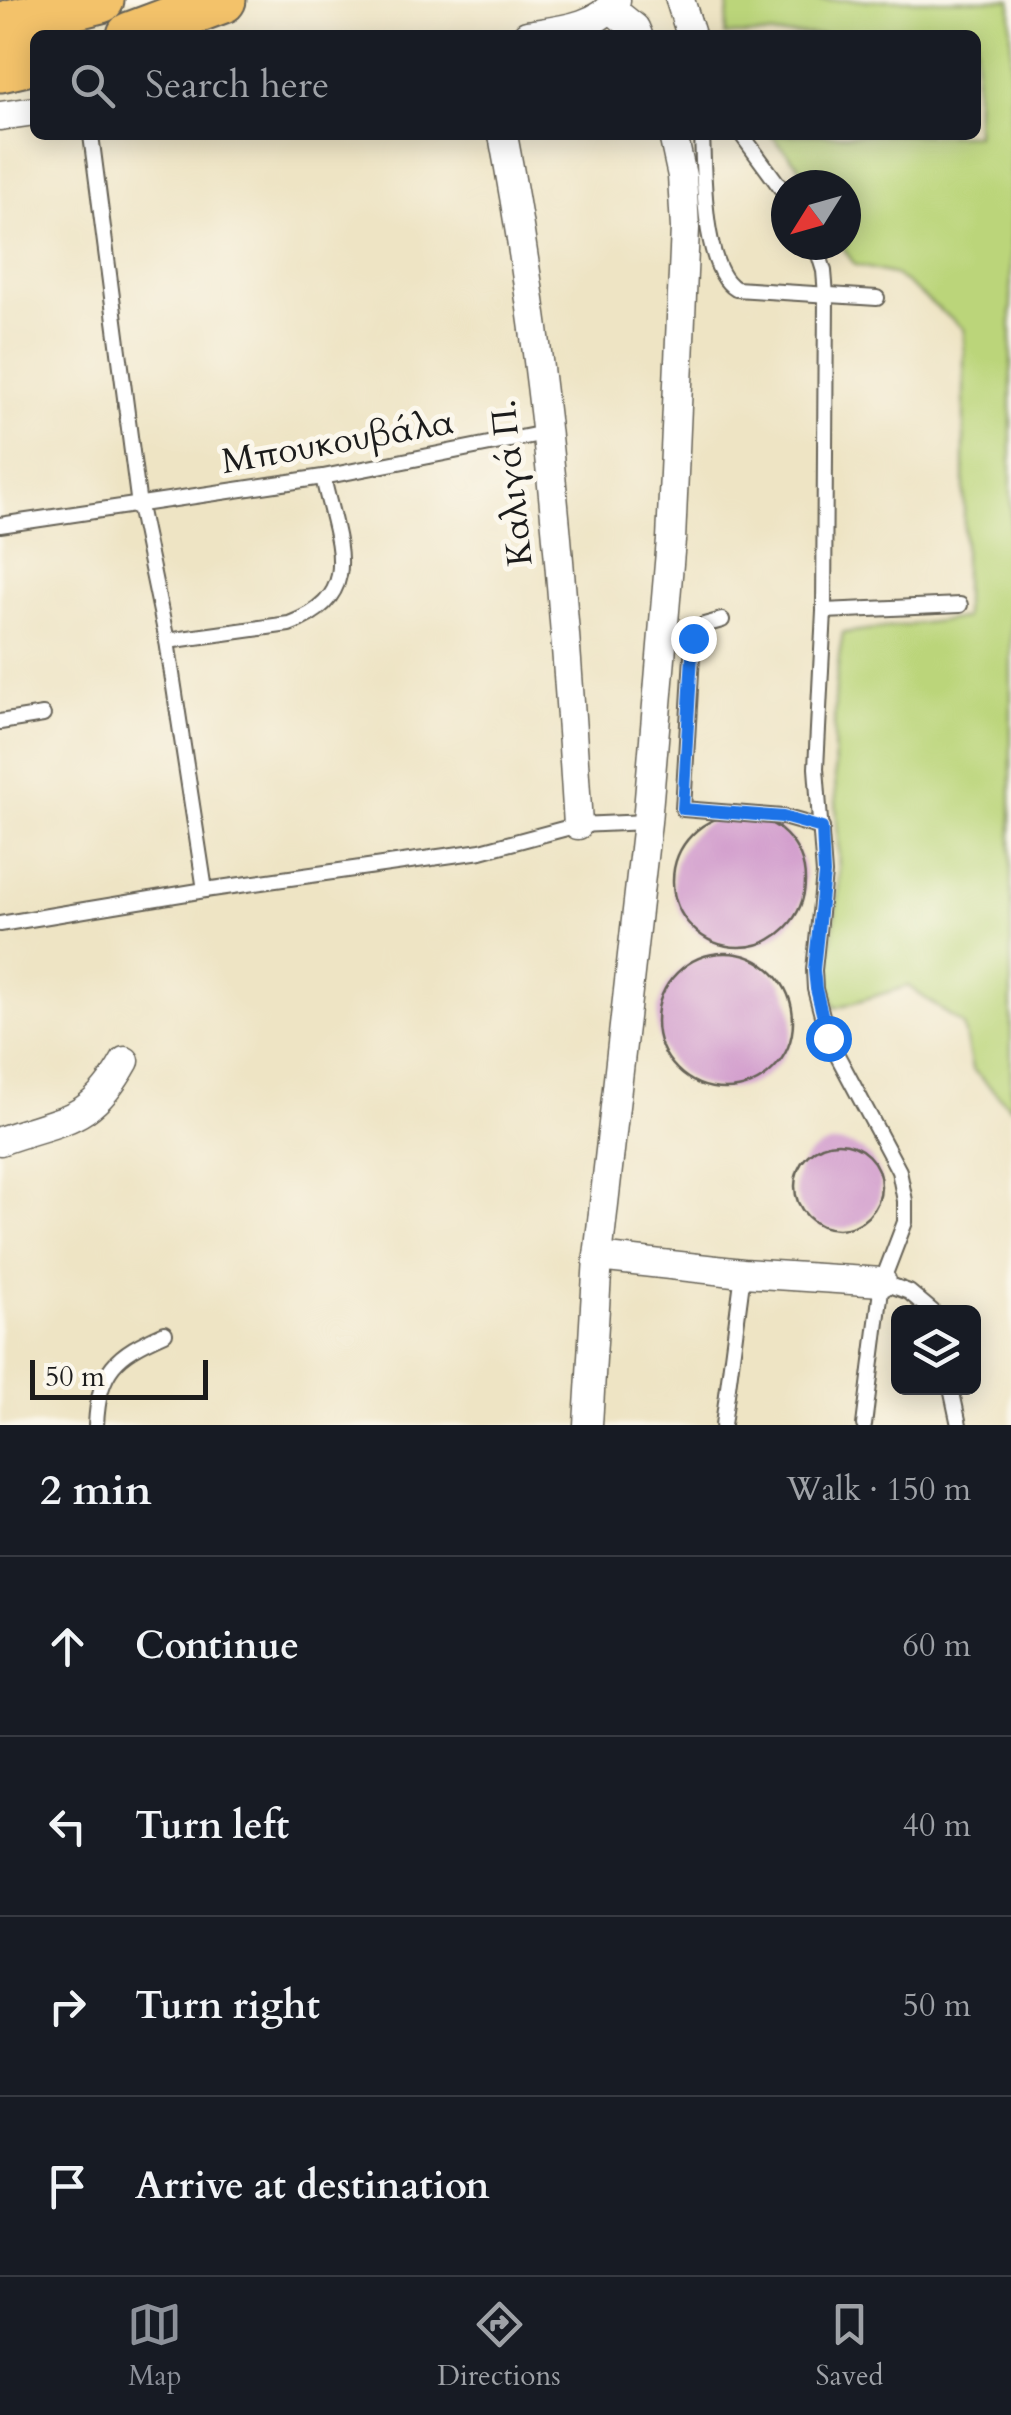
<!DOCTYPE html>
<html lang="en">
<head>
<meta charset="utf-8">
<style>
	body { margin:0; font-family:Cardo,serif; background:#20242c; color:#f1f3f6 }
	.controls { position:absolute; right:30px; bottom:30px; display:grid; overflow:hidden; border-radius:15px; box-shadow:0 5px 25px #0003 }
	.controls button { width:90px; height:90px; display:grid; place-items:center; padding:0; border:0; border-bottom:2px solid #363941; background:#171b24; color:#f1f3f6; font:50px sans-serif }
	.compass { position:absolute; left:771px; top:170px; width:90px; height:90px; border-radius:50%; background:#171b24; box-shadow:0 5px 25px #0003; rotate:233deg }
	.scale { position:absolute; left:30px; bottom:25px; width:178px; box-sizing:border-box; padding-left:10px; border:5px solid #1c1c1c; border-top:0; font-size:28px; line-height:35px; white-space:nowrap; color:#1c1c1c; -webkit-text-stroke:8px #fbf7ec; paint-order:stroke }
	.stop { position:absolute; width:30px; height:30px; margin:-22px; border:8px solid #1a73e8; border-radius:50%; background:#fff }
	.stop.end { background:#1a73e8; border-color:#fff; box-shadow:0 2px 10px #0008 }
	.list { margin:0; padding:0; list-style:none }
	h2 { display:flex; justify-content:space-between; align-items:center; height:130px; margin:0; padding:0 40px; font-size:42px }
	h2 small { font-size:32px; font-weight:400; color:#9ea1a6 }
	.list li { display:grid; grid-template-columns:65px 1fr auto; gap:30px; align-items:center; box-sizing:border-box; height:180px; padding:0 40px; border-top:2px solid #363941 }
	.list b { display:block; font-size:38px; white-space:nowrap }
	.list em { font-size:32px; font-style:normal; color:#9ea1a6 }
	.icon { flex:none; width:55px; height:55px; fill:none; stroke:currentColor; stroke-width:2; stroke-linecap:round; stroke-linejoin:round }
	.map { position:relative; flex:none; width:1011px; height:1425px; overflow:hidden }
	.search { position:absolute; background:#171b24; box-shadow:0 5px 25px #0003; left:30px; right:30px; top:30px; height:110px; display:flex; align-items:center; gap:25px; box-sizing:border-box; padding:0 35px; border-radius:15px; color:#9ea1a6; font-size:38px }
	.sheet { height:850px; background:#171b24 }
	nav { display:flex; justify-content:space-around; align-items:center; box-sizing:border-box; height:140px; border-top:2px solid #363941; background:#171b24; font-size:28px; color:#9ea1a6 }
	nav a { display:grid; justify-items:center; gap:5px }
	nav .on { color:#8c9099 }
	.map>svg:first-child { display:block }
	.green { fill:#bbd57a; stroke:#6c784b; stroke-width:2.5 }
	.building { fill:#cd93c9 }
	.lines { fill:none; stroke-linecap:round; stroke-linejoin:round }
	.lane-casing { stroke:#666257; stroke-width:18 }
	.street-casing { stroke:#666257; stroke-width:31 }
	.primary-casing { stroke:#666257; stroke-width:49 }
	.lane { stroke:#fff; stroke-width:14 }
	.street { stroke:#fff; stroke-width:28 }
	.primary { stroke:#f3c26a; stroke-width:45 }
	.route { stroke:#1a73e8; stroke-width:12 }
	.labels { text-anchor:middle; stroke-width:10; stroke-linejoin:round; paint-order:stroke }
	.street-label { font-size:35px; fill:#1c1c1c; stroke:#fbf7ec }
</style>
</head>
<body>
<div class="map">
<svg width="1011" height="1425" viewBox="0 0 1011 1425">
	<rect width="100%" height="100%" fill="#fbf7ec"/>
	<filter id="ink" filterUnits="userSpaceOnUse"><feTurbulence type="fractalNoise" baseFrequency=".01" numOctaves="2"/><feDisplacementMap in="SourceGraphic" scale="20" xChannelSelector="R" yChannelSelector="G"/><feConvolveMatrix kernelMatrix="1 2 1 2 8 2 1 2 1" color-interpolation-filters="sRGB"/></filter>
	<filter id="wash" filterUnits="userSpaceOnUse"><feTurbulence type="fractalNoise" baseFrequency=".0048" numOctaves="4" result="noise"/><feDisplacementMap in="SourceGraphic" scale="40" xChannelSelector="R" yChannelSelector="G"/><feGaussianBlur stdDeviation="2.25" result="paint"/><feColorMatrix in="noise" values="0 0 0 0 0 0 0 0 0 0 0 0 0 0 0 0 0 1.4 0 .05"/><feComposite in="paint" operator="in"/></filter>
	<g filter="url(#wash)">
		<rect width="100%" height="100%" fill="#eee4c4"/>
		<path class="green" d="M 729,0 L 1011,0 L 1011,1108 L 972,1069 L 963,1025 L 908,986 L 835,1008 C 820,964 840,916 839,871 C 837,790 827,714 843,633 L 964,618 L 964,329 L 896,275 L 855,265 L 841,245 L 846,245 L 846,185 L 806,185 L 798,165 L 771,135 L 976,135 L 976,35 L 725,35 Z"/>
		<g id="blocks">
			<g class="building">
				<circle cx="739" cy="881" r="66"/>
				<circle cx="725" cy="1021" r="68"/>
				<circle cx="838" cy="1186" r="43"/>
			</g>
		</g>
	</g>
	<g filter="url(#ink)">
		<use href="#blocks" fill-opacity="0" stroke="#666257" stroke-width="2.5"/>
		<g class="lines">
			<defs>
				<g id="lane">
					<polyline points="91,135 139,506 167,641 205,890"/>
					<path d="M 702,135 C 704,172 702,269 736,289 L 877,298"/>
					<polyline points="742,135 786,195"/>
					<polyline points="816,245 824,271 826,295 824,611 816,768 824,874 814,970 815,989 828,1038 899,1171 905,1201 905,1222 882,1282 864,1425"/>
					<polyline points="0,525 323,477 545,433"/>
					<polyline points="824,611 960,605"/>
					<polyline points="722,620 704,625 693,638 683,809 783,817 822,828"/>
					<path d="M 167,641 L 289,624 C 367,595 336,540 323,477"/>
					<polyline points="0,722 43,715"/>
					<polyline points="0,924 205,890 481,851 578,825 647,822"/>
					<polyline points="882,1282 909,1292 933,1312"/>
					<polyline points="951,1388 959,1425"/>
					<path d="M 96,1425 C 99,1369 115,1355 165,1333"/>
					<polyline points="723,1425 743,1273"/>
				</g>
				<g id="street">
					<polyline points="680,0 691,35"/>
					<polyline points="610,8 635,28 638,35"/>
					<path d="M 527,35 C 557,30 598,28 616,0"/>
					<polyline points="0,116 35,111"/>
					<path d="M 503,135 C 546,362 564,595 578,825"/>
					<path d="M 0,1141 C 63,1118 90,1124 125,1061"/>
					<polyline points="598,1257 743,1273 882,1282"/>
					<polyline points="588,1425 598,1257 647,822 671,540 685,228 682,176 673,135"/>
				</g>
				<g id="primary">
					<polyline points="0,25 101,0"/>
					<polyline points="130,35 223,0"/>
					<polyline points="0,69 35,61"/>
				</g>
			</defs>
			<use href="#lane" class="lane-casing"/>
			<use href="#street" class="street-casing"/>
			<use href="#primary" class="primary-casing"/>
			<use href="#lane" class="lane"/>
			<use href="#street" class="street"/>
			<use href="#primary" class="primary"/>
		</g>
	</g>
	<g class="lines" filter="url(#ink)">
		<polyline class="route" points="693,638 683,809 783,817 822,828 824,874 814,970 816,989 828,1038"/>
	</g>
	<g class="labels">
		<g class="street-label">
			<text transform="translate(337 441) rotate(-10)" y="12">Μπουκουβάλα</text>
			<text transform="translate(511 483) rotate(-96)" y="12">Καλιγά Π.</text>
		</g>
	</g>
</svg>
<div class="controls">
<button><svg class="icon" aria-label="layers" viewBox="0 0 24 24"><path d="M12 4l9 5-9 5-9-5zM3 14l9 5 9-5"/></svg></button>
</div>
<svg class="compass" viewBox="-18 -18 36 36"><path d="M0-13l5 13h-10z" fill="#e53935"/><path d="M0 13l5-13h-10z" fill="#9ea1a6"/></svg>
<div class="scale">50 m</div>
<div class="stop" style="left:828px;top:1038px"></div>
<div class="stop end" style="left:693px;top:638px"></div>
<div class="search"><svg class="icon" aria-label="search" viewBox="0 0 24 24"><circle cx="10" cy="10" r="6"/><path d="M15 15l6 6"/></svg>Search here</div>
</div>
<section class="sheet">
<h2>2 min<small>Walk · 150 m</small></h2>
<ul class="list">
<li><svg class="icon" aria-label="ahead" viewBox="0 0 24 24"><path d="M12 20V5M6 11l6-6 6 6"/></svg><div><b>Continue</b></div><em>60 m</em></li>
<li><svg class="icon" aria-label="left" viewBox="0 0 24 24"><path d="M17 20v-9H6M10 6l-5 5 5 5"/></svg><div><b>Turn left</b></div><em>40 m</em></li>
<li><svg class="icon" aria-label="right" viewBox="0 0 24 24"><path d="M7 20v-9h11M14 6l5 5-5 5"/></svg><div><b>Turn right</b></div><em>50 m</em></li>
<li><svg class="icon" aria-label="arrive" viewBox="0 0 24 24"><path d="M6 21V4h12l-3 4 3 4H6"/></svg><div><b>Arrive at destination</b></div></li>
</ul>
</section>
<nav>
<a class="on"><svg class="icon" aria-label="map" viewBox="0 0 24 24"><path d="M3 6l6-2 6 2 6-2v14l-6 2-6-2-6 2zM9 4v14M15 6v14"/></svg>Map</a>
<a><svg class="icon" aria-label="directions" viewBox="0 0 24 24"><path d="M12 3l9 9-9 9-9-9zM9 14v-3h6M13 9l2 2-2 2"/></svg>Directions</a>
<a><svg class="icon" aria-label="saved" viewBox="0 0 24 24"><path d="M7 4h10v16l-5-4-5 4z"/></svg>Saved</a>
</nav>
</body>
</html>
